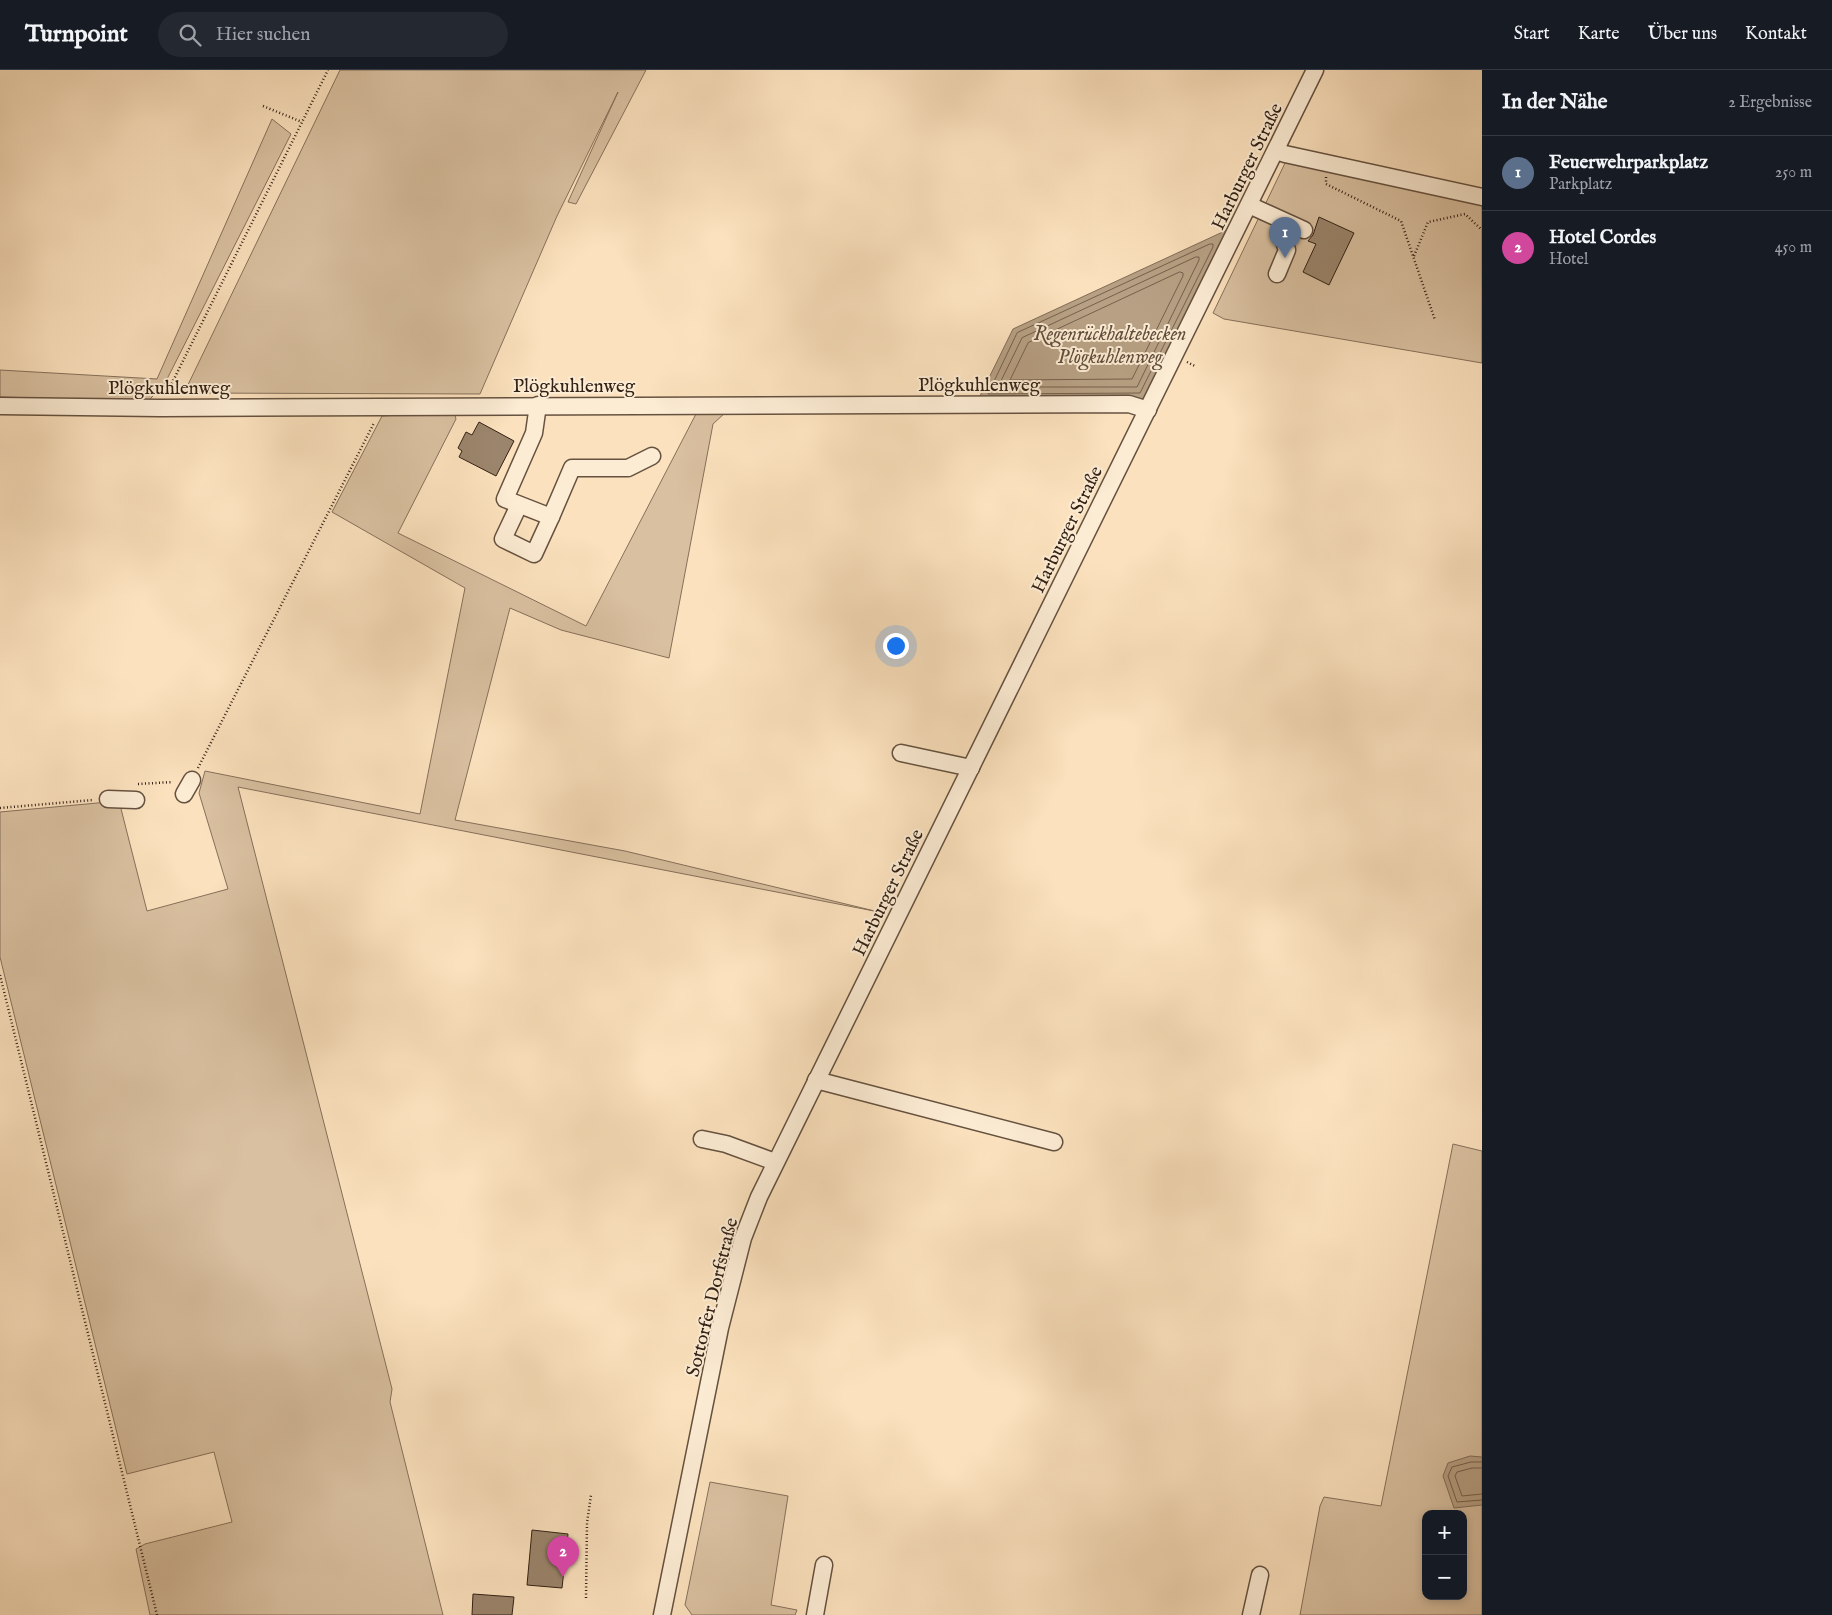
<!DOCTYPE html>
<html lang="de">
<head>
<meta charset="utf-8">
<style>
	body { margin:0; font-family:"IM FELL English",serif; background:#242831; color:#f1f3f6 }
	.controls { position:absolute; right:15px; bottom:15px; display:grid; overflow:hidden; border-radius:10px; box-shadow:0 2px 8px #0003 }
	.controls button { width:45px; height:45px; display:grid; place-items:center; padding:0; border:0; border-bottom:1px solid #363941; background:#171b24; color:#f1f3f6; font:25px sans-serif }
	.you { position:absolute; left:895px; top:575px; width:18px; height:18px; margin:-12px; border:4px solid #fff; border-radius:50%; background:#1a73e8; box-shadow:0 0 0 8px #1a73e833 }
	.badge { display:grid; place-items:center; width:32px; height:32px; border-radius:50%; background:#c59692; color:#fff; font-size:16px; font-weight:700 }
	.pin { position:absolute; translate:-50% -41px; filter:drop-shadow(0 1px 2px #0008) }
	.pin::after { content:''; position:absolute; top:26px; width:18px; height:15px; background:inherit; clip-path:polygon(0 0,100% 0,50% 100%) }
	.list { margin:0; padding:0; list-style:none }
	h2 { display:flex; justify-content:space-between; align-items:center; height:65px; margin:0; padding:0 20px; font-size:21px }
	h2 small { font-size:16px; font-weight:400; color:#9ea1a6 }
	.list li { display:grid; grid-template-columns:32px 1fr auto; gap:15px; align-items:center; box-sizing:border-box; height:75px; padding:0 20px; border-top:1px solid #363941 }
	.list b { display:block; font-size:19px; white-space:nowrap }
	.list p { margin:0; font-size:16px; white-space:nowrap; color:#9ea1a6 }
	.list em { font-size:16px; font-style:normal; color:#9ea1a6 }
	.icon { flex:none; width:28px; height:28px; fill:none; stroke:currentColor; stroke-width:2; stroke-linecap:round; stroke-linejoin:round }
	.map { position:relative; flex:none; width:1482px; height:1545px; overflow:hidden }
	header { display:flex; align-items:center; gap:30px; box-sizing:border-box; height:70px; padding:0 25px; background:#171b24; border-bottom:1px solid #363941 }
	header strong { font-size:24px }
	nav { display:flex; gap:28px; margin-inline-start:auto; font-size:18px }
	.search { width:350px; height:45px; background:#242831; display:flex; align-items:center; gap:12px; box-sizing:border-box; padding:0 18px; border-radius:28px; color:#9ea1a6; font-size:19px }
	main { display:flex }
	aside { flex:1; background:#171b24 }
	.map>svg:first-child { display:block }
	.green { fill:#d9c0a0; stroke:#86705a; fill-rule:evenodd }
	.water { fill:#b7a084; stroke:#826d58 }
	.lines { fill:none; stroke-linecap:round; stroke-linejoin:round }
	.shore { stroke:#75604c; stroke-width:1 }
	.building { fill:#9b856c; stroke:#332115 }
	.minor-casing { stroke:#65513f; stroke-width:19 }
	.path { stroke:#332115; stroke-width:2.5; stroke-dasharray:1 2.5; stroke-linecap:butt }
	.minor { stroke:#fcecd4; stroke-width:16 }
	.labels { text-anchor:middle; stroke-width:4; stroke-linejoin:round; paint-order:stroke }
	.street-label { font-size:19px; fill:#332115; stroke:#fcecd4 }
	.water-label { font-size:20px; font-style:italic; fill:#614d3c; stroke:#fcecd4 }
</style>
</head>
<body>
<header>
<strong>Turnpoint</strong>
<div class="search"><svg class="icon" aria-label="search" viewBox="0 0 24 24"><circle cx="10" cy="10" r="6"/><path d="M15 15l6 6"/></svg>Hier suchen</div>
<nav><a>Start</a><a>Karte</a><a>Über uns</a><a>Kontakt</a></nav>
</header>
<main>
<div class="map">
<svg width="1482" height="1545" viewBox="0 0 1482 1545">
	<rect width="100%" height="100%" fill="#fbe1bd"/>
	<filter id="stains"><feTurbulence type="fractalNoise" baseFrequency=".004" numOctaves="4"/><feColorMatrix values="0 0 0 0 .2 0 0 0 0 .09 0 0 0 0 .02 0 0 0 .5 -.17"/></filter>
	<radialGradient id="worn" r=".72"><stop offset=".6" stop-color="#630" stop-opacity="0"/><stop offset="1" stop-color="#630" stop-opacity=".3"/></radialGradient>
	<g class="green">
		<polygon points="340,0 646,0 576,134 568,132 618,22 557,146 480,324 184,323"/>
		<polygon points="272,49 291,64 164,315 148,331 0,327 0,300 157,309"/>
		<polygon points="1286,91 1482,134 1482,293 1224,249 1213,243"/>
		<polygon points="454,342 456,349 398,463 586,556 697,342 726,342 713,354 669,588 561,560 510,538 455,750 625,781 879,842 238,717 392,1319 390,1332 443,1545 150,1545 136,1479 145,1474 232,1452 214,1382 127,1404 0,887 0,742 119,731 147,841 228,819 199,723 205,701 420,744 465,518 332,442 382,346"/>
		<path d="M 1453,1074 L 1482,1081 L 1482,1545 L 1300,1545 L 1320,1436 L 1324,1427 L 1381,1436 ZM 1426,1444 L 1463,1444 L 1463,1526 L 1426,1526 Z"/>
		<polygon points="710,1412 788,1426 771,1535 797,1540 795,1545 692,1545 685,1535"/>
	</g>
	<g class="water">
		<polygon points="1227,160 1144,329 978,330 1013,259"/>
		<polygon points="1470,1386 1482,1387 1482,1435 1454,1438 1443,1406 1448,1393"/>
	</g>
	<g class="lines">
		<g class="shore">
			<polygon points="1210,174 1213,174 1213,177 1140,323 988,324 1017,263"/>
			<polygon points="1196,187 1199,187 1199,190 1137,317 998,317 1022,268"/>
			<polygon points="1180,202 1183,203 1183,206 1132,309 1010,310 1028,273"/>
			<polyline points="1482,1392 1471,1392 1452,1397 1448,1406 1457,1432 1482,1430"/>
			<polyline points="1482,1398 1472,1398 1457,1402 1455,1406 1462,1426 1482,1424"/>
		</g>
	</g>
	<g class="building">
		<polygon points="1319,147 1354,163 1329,215 1303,202 1316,174 1308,171 1313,165"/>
		<polygon points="479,352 514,371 496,406 459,387 462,381 458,378 466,362 472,365"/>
		<polygon points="532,1460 568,1464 562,1518 527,1515"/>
		<polygon points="473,1524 514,1527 512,1545 472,1545"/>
	</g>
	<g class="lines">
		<defs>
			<g id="minor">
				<polyline points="1276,81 1285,84 1482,127"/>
				<polyline points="1249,135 1304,160"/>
				<polyline points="1277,204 1287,180 1280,160"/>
				<polyline points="538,335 534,363 505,429 551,447 572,398 628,398 652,386"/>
				<polyline points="0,336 160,338 1129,334 1148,340"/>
				<polyline points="519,435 503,469 534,484 551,447"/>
				<polyline points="901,683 971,698"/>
				<polyline points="184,724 192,710"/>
				<polyline points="108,729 136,730"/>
				<polyline points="816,1010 1054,1072"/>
				<polyline points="702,1069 726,1074 775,1092"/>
				<polyline points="662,1545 720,1258 743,1168 759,1127 1315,0"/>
				<polyline points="815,1545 824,1495"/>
				<polyline points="1251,1545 1260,1505"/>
			</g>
		</defs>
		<use href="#minor" class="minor-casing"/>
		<g class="path">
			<polyline points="263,36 302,52"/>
			<polyline points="1326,107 1326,114 1401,151 1435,250"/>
			<polyline points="1414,186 1428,152 1465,144 1482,160"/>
			<polyline points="1187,292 1195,296"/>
			<polyline points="167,323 328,0"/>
			<polyline points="198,698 374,353"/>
			<polyline points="138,714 173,712"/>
			<polyline points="0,738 93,730"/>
			<polyline points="0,905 157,1545"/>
			<polyline points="586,1528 587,1453 591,1425"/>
		</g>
		<use href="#minor" class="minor"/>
	</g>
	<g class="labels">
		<g class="street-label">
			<text transform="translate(1246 96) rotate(-64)" y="7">Harburger Straße</text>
			<text x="979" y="321">Plögkuhlenweg</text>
			<text x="574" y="322">Plögkuhlenweg</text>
			<text x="169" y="324">Plögkuhlenweg</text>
			<text transform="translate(1066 459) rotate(-64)" y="7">Harburger Straße</text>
			<text transform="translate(887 822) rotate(-64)" y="7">Harburger Straße</text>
			<text transform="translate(711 1227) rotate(-76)" y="7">Sottorfer Dorfstraße</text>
		</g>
		<g class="water-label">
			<text x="1110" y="270">Regenrückhaltebecken<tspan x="1110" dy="23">Plögkuhlenweg</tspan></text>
		</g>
	</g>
	<rect width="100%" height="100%" filter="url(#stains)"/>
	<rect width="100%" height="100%" fill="url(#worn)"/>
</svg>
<div class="controls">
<button>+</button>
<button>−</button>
</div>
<div class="you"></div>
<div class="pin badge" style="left:1285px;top:188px;background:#5c6f8a">1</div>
<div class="pin badge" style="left:563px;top:1507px;background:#d1479c">2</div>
</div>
<aside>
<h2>In der Nähe<small>2 Ergebnisse</small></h2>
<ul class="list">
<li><span class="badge" style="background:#5c6f8a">1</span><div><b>Feuerwehrparkplatz</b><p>Parkplatz</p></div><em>250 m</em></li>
<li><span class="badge" style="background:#d1479c">2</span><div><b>Hotel Cordes</b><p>Hotel</p></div><em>450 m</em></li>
</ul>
</aside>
</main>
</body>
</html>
